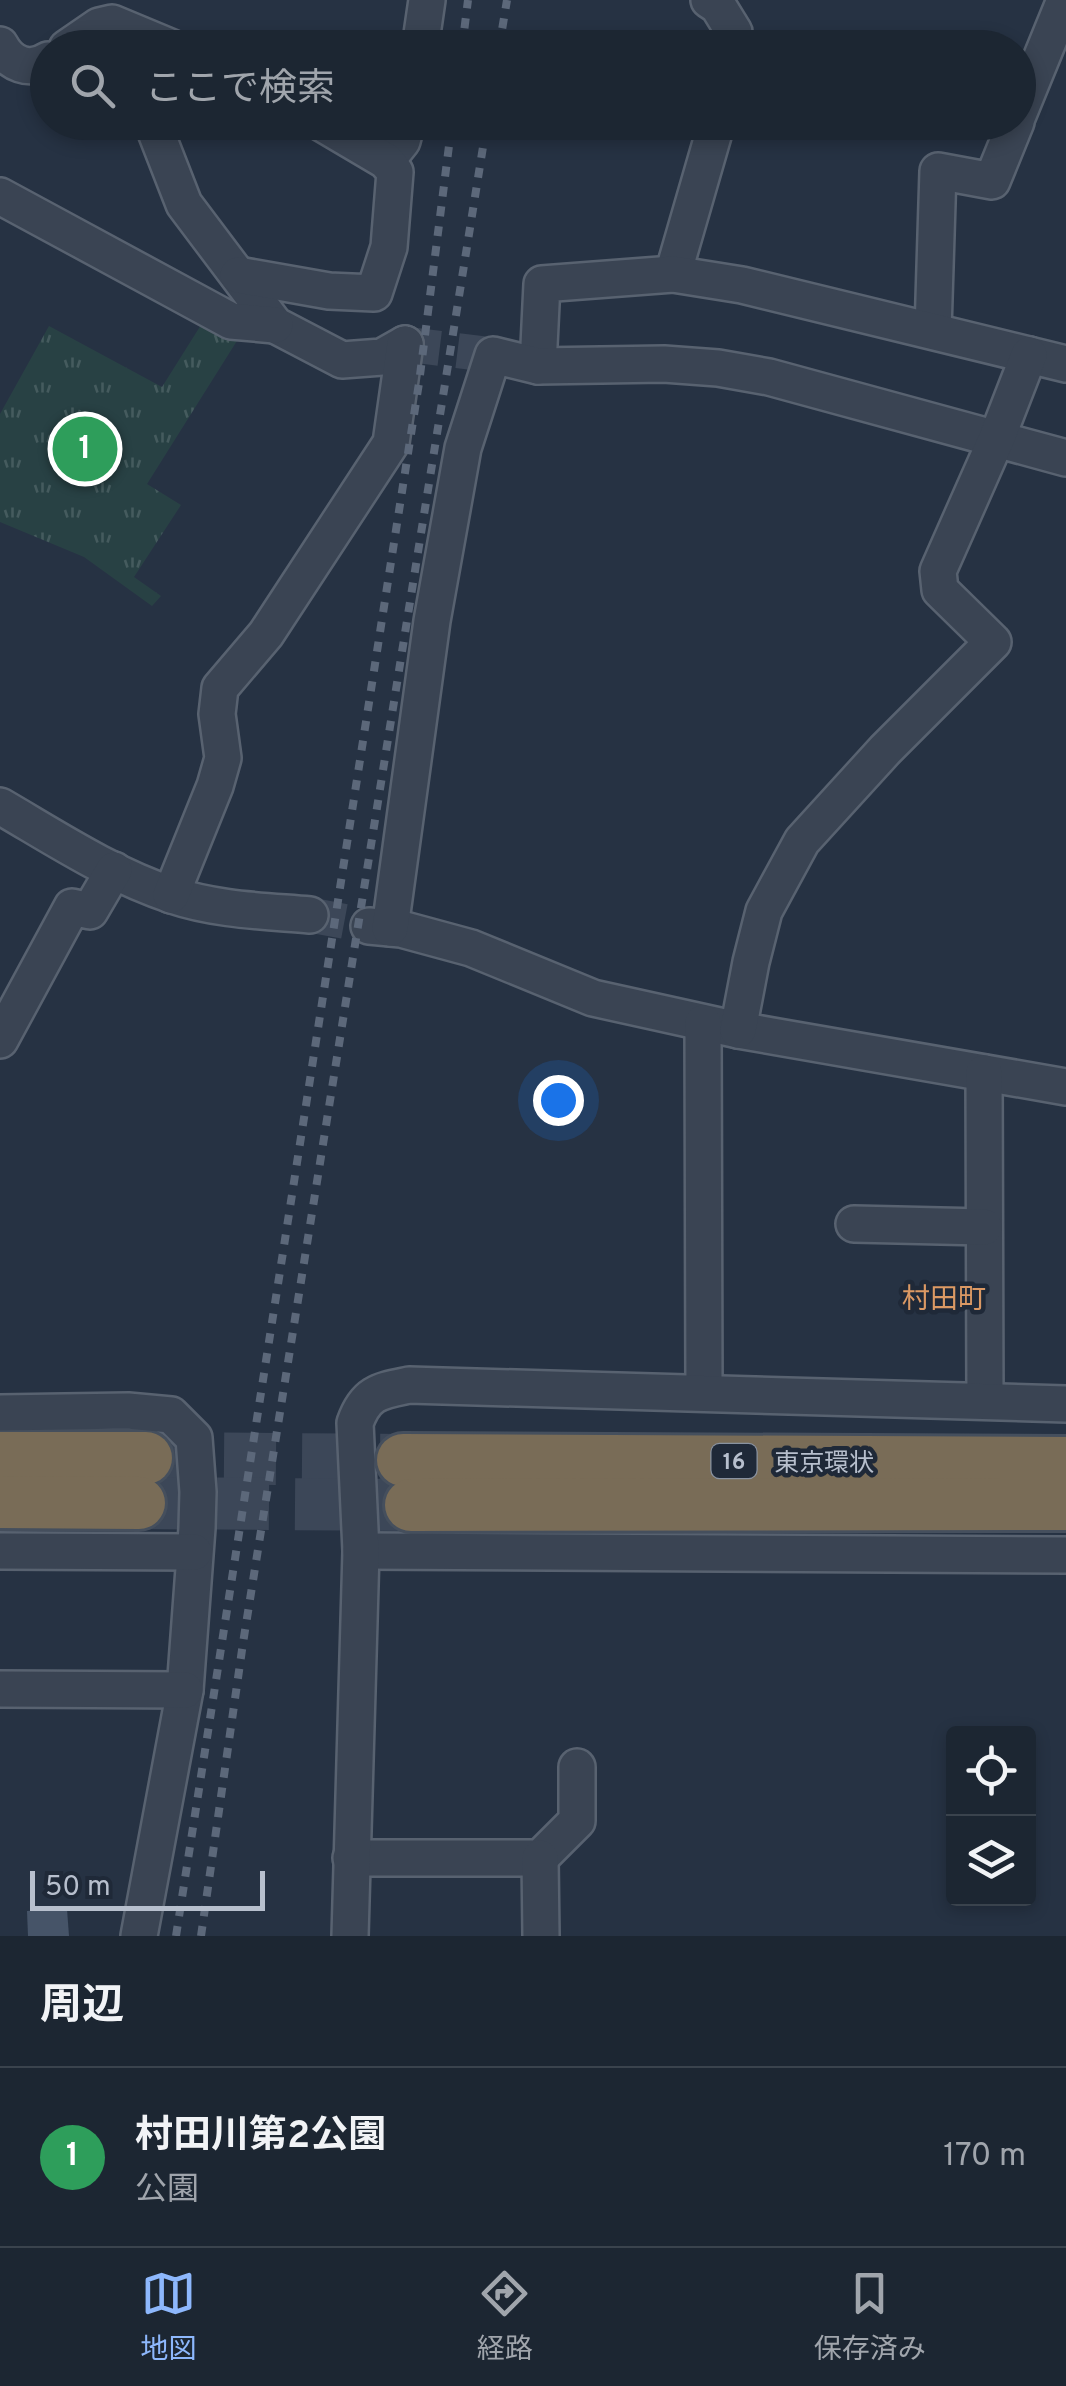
<!DOCTYPE html>
<html lang="ja">
<head>
<meta charset="utf-8">
<style>
	body { margin:0; font-family:Overpass,"Noto Sans JP",sans-serif; background:#252e3a; color:#f1f3f6 }
	.controls { position:absolute; right:30px; bottom:30px; display:grid; overflow:hidden; border-radius:10px; box-shadow:0 5px 15px #0003 }
	.controls button { width:90px; height:90px; display:grid; place-items:center; padding:0; border:0; border-bottom:2px solid #3a434d; background:#1c2632; color:#f1f3f6; font:50px sans-serif }
	.scale { position:absolute; left:30px; bottom:25px; width:235px; box-sizing:border-box; padding-left:10px; border:5px solid #b7bfcd; border-top:0; font-size:28px; line-height:35px; white-space:nowrap; color:#b7bfcd; -webkit-text-stroke:8px #1f2938; paint-order:stroke }
	.you { position:absolute; left:558px; top:1100px; width:35px; height:35px; margin:-25px; border:8px solid #fff; border-radius:50%; background:#1a73e8; box-shadow:0 0 0 15px #1a73e833 }
	.badge { display:grid; place-items:center; width:65px; height:65px; border-radius:50%; background:#8db7fc; color:#fff; font-size:32px; font-weight:700 }
	.pin { position:absolute; translate:-50% -50%; border:5px solid #fff; box-shadow:0 2px 10px #0006 }
	.list { margin:0; padding:0; list-style:none }
	h2 { display:flex; justify-content:space-between; align-items:center; height:130px; margin:0; padding:0 40px; font-size:42px }
	h2 small { font-size:32px; font-weight:400; color:#a0a5ac }
	.list li { display:grid; grid-template-columns:65px 1fr auto; gap:30px; align-items:center; box-sizing:border-box; height:180px; padding:0 40px; border-top:2px solid #3a434d }
	.list b { display:block; font-size:38px; white-space:nowrap }
	.list p { margin:0; font-size:32px; white-space:nowrap; color:#a0a5ac }
	.list em { font-size:32px; font-style:normal; color:#a0a5ac }
	.icon { flex:none; width:55px; height:55px; fill:none; stroke:currentColor; stroke-width:2; stroke-linecap:round; stroke-linejoin:round }
	.map { position:relative; flex:none; width:1066px; height:1936px; overflow:hidden }
	.search { position:absolute; background:#1c2632; box-shadow:0 5px 15px #0003; left:30px; right:30px; top:30px; height:110px; display:flex; align-items:center; gap:25px; box-sizing:border-box; padding:0 35px; border-radius:55px; color:#a0a5ac; font-size:38px }
	.sheet { height:310px; background:#1c2632 }
	nav { display:flex; justify-content:space-around; align-items:center; box-sizing:border-box; height:140px; border-top:2px solid #3a434d; background:#1c2632; font-size:28px; color:#a0a5ac }
	nav a { display:grid; justify-items:center; gap:5px }
	nav .on { color:#8db7fc }
	.map>svg:first-child { display:block }
	.grass { fill:url(#grass-tufts) }
	.building { fill:#465468 }
	.lines { fill:none; stroke-linecap:round; stroke-linejoin:round }
	.minor-tunnel { stroke:#3c4758; stroke-width:35; stroke-dasharray:35 18; stroke-linecap:butt }
	.highway-tunnel { stroke:#3c4758; stroke-width:52; stroke-dasharray:52 26; stroke-linecap:butt }
	.minor-casing { stroke:#586270; stroke-width:40 }
	.highway-casing { stroke:#454f5d; stroke-width:58 }
	.minor { stroke:#3a4453; stroke-width:35 }
	.highway { stroke:#796c57; stroke-width:52 }
	.rail { stroke:#5c687a; stroke-width:8; stroke-dasharray:10 10; stroke-linecap:butt }
	.labels { text-anchor:middle; stroke-width:9; stroke-linejoin:round; paint-order:stroke }
	.shield { fill:#1f2938; stroke:#8992a0; stroke-width:2.5 }
	.shield-label { font-size:22px; font-weight:bold; fill:#b7bfcd }
	.street-label { font-size:25px; fill:#b7bfcd; stroke:#1f2938 }
	.neighbourhood-label { font-size:28px; fill:#db9964; stroke:#1f2938 }
</style>
</head>
<body>
<div class="map">
<svg width="1066" height="1936" viewBox="0 0 1066 1936">
	<defs>
		<pattern id="grass-tufts" width="24" height="20" patternUnits="userSpaceOnUse" patternTransform="scale(2.5)"><rect width="24" height="20" fill="#284144"/><path d="M3 7l-1-3M5 7V3M7 7l1-3M15 17l-1-3M17 17v-4M19 17l1-3" fill="none" stroke="#455b5e"/></pattern>
	</defs>
	<rect width="100%" height="100%" fill="#263243"/>
	<polygon class="grass" points="206,317 240,336 147,484 181,505 134,577 161,596 152,606 84,557 0,522 0,414 49,326 162,387"/>
	<polygon class="building" points="67,1909 69,1936 28,1936 27,1911"/>
	<g class="lines">
		<g class="minor-tunnel">
			<polyline points="405,344 493,355"/>
			<polyline points="310,915 369,926"/>
		</g>
		<g class="highway-tunnel">
			<polyline points="146,1458 403,1460"/>
			<polyline points="139,1503 411,1505"/>
		</g>
		<defs>
			<g id="minor">
				<polyline points="709,0 718,6 734,32 733,48"/>
				<path d="M 0,45 C 10,64 29,72 48,60"/>
				<polyline points="67,48 99,26 112,23 172,48"/>
				<polyline points="420,48 427,0"/>
				<polyline points="1018,115 1065,0"/>
				<polyline points="152,122 184,204 275,325 342,360 382,357 405,344"/>
				<polyline points="386,161 402,141 407,122"/>
				<polyline points="0,196 231,321 275,325"/>
				<polyline points="673,274 717,122"/>
				<polyline points="238,275 329,291 374,293 389,247 395,172 386,161 320,122"/>
				<polyline points="933,331 938,171 992,181 1016,122"/>
				<polyline points="538,366 542,284 673,274 742,285 1066,364"/>
				<path d="M 0,806 C 55,838 111,875 172,895 C 216,910 264,911 310,915"/>
				<polyline points="171,895 215,786 223,758 217,714 220,688 266,634 391,443 405,344"/>
				<polyline points="369,926 401,929 471,948 593,998 738,1030 1066,1087"/>
				<polyline points="390,928 432,621 463,448 493,355 538,366 664,364 718,368 769,377 1066,458"/>
				<polyline points="703,1023 704,1393"/>
				<polyline points="738,1030 751,962 764,911 802,841 885,750 993,642 940,590 938,571 996,440 1029,355"/>
				<polyline points="0,1040 72,907 90,911 114,870"/>
				<polyline points="984,1073 985,1401"/>
				<polyline points="854,1224 984,1227"/>
				<polyline points="0,1413 128,1411 171,1415 194,1438 198,1492 197,1528 185,1690 139,1936"/>
				<polyline points="0,1551 194,1552"/>
				<polyline points="361,1551 1066,1555"/>
				<polyline points="0,1689 185,1690"/>
				<polyline points="351,1858 540,1858 577,1821 577,1767"/>
				<polyline points="540,1858 541,1936"/>
				<path d="M 350,1936 L 361,1551 L 355,1423 C 366,1392 380,1391 409,1385 L 1066,1404"/>
			</g>
			<g id="highway">
				<polyline points="0,1458 146,1458"/>
				<polyline points="403,1460 1066,1463"/>
				<polyline points="0,1502 139,1503"/>
				<polyline points="411,1505 1066,1504"/>
			</g>
		</defs>
		<use href="#minor" class="minor-casing"/>
		<use href="#highway" class="highway-casing"/>
		<use href="#minor" class="minor"/>
		<use href="#highway" class="highway"/>
		<g class="rail">
			<polyline points="462,48 468,0"/>
			<polyline points="499,48 507,0"/>
			<polyline points="176,1936 419,383 452,122"/>
			<polyline points="201,1936 243,1643 487,122"/>
		</g>
	</g>
	<g class="labels">
		<rect class="shield" x="711.5" y="1444" width="45" height="34" rx="8"/>
		<g class="shield-label">
			<text x="734" y="1469">16</text>
		</g>
		<g class="street-label">
			<text x="824" y="1471">東京環状</text>
		</g>
		<g class="neighbourhood-label">
			<text x="944" y="1308">村田町</text>
		</g>
	</g>
</svg>
<div class="controls">
<button><svg class="icon" aria-label="locate" viewBox="0 0 24 24"><circle cx="12" cy="12" r="6"/><path d="M12 2v4M12 18v4M2 12h4M18 12h4"/></svg></button>
<button><svg class="icon" aria-label="layers" viewBox="0 0 24 24"><path d="M12 4l9 5-9 5-9-5zM3 14l9 5 9-5"/></svg></button>
</div>
<div class="scale">50 m</div>
<div class="you"></div>
<div class="pin badge" style="left:85px;top:449px;background:#2e9e5b">1</div>
<div class="search"><svg class="icon" aria-label="search" viewBox="0 0 24 24"><circle cx="10" cy="10" r="6"/><path d="M15 15l6 6"/></svg>ここで検索</div>
</div>
<section class="sheet">
<h2>周辺<small></small></h2>
<ul class="list">
<li><span class="badge" style="background:#2e9e5b">1</span><div><b>村田川第2公園</b><p>公園</p></div><em>170 m</em></li>
</ul>
</section>
<nav>
<a class="on"><svg class="icon" aria-label="map" viewBox="0 0 24 24"><path d="M3 6l6-2 6 2 6-2v14l-6 2-6-2-6 2zM9 4v14M15 6v14"/></svg>地図</a>
<a><svg class="icon" aria-label="directions" viewBox="0 0 24 24"><path d="M12 3l9 9-9 9-9-9zM9 14v-3h6M13 9l2 2-2 2"/></svg>経路</a>
<a><svg class="icon" aria-label="saved" viewBox="0 0 24 24"><path d="M7 4h10v16l-5-4-5 4z"/></svg>保存済み</a>
</nav>
</body>
</html>
